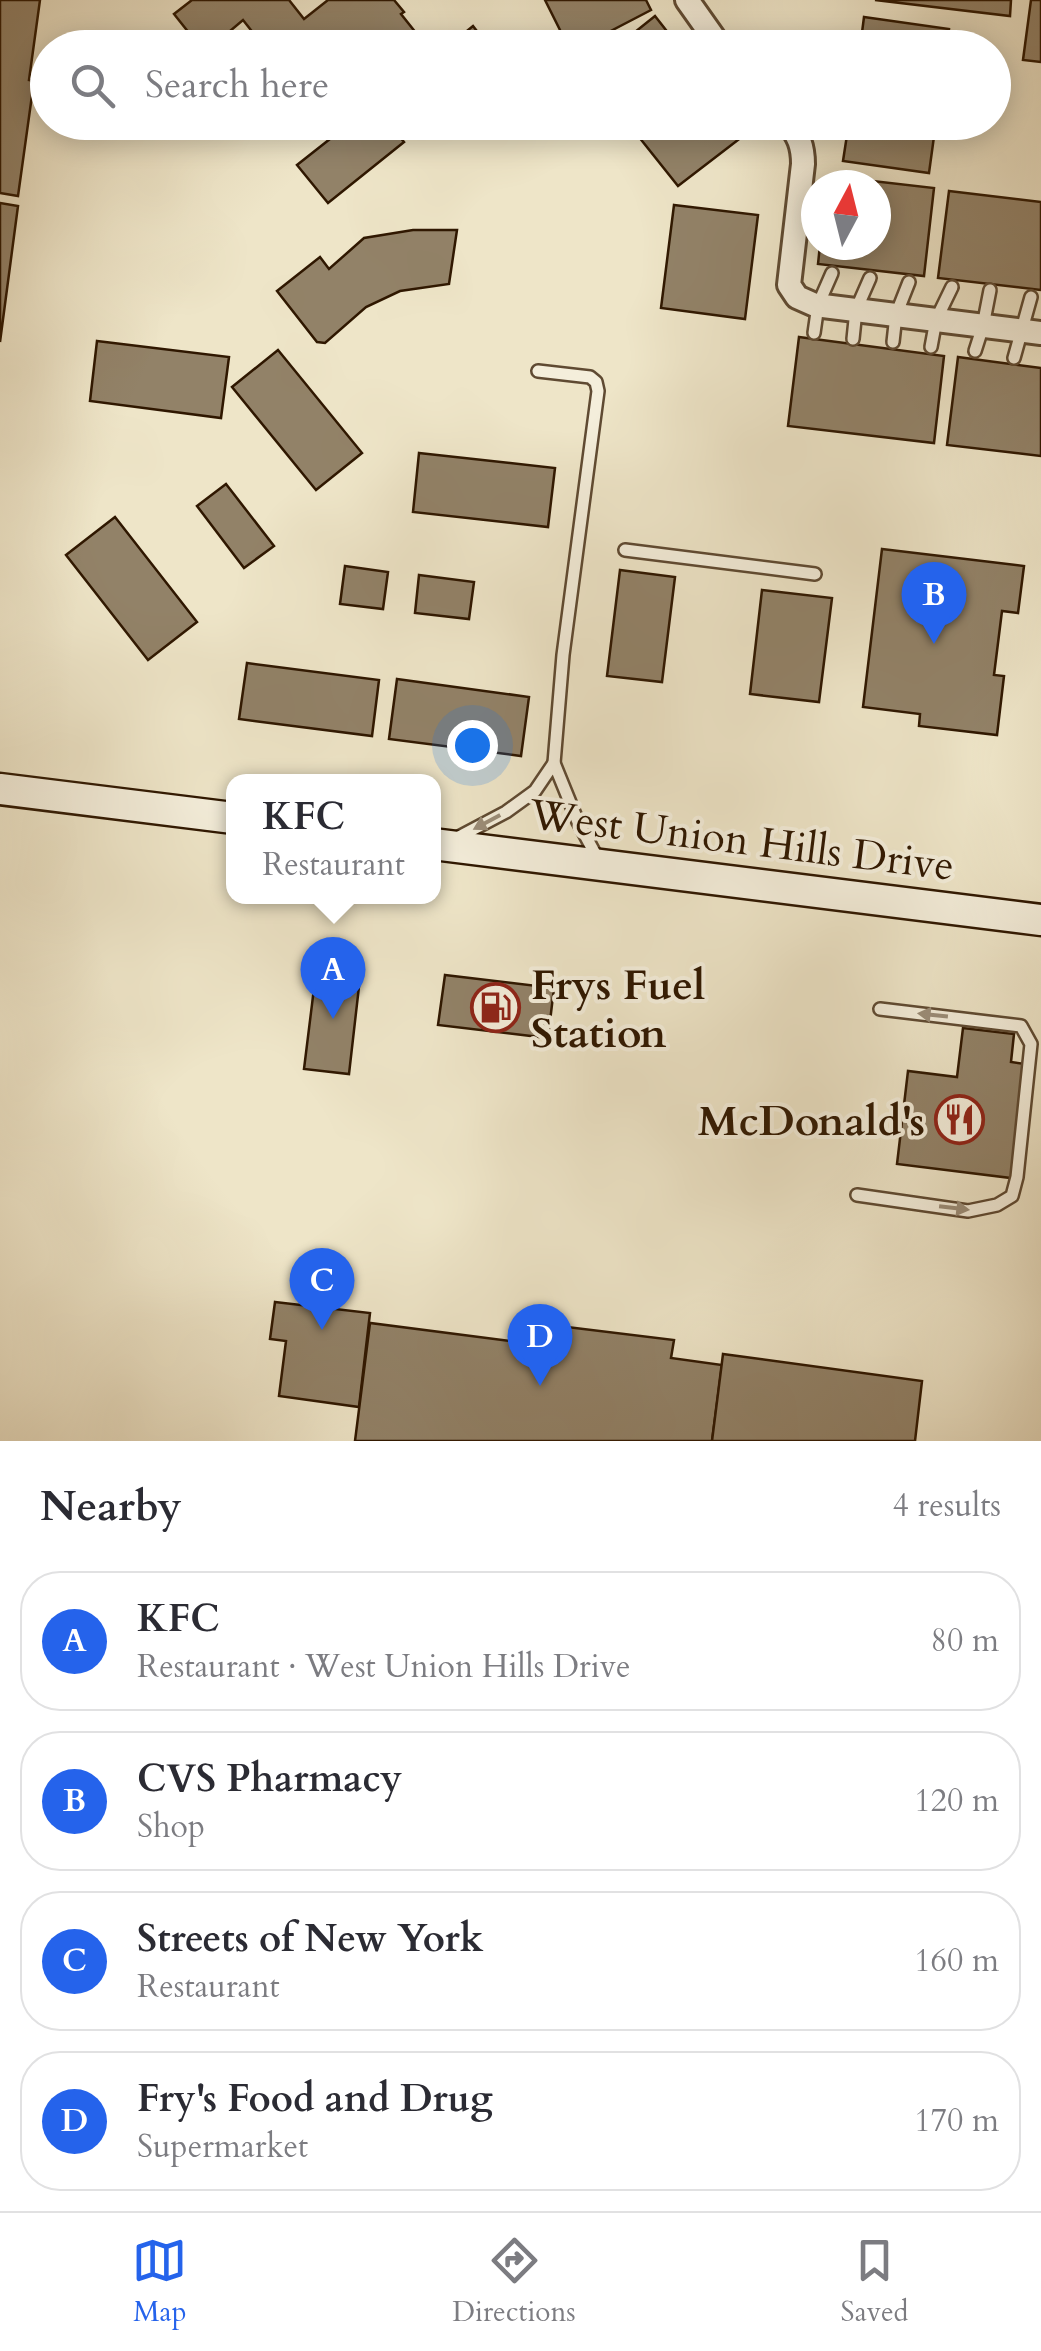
<!DOCTYPE html>
<html lang="en">
<head>
<meta charset="utf-8">
<style>
	body { margin:0; font-family:Cardo,serif; background:#f7f7f7; color:#2b2b33 }
	.compass { position:absolute; left:801px; top:170px; width:90px; height:90px; border-radius:50%; background:#fff; box-shadow:0 5px 25px #0003; rotate:7deg }
	.you { position:absolute; left:472px; top:745px; width:35px; height:35px; margin:-25px; border:8px solid #fff; border-radius:50%; background:#1a73e8; box-shadow:0 0 0 15px #1a73e833 }
	.badge { display:grid; place-items:center; width:65px; height:65px; border-radius:50%; background:#2563eb; color:#fff; font-size:32px; font-weight:700 }
	.pin { position:absolute; translate:-50% -82px; filter:drop-shadow(0 2px 5px #0008) }
	.pin::after { content:''; position:absolute; top:52px; width:35px; height:30px; background:inherit; clip-path:polygon(0 0,100% 0,50% 100%) }
	.popup { position:absolute; left:226px; top:774px; width:215px; height:130px; box-sizing:border-box; display:grid; place-content:center; border-radius:20px; background:#fff; filter:drop-shadow(0 2px 8px #0005); font-size:32px; white-space:nowrap; color:#7c7c81 }
	.popup b { font-size:38px; color:#2b2b33 }
	.popup::after { content:''; position:absolute; left:50%; top:100%; margin-left:-20px; border:20px solid transparent; border-top-color:#fff }
	.list { margin:0; padding:0; list-style:none }
	h2 { display:flex; justify-content:space-between; align-items:center; height:130px; margin:0; padding:0 40px; font-size:42px }
	h2 small { font-size:32px; font-weight:400; color:#7c7c81 }
	.list li { display:grid; grid-template-columns:65px 1fr auto; gap:30px; align-items:center; box-sizing:border-box; height:140px; margin:0 20px 20px; padding:0 20px; border:2px solid #e1e1e2; border-radius:40px }
	.list b { display:block; font-size:38px; white-space:nowrap }
	.list p { margin:0; font-size:32px; white-space:nowrap; color:#7c7c81 }
	.list em { font-size:32px; font-style:normal; color:#7c7c81 }
	.icon { flex:none; width:55px; height:55px; fill:none; stroke:currentColor; stroke-width:2; stroke-linecap:round; stroke-linejoin:round }
	.map { position:relative; flex:none; width:1041px; height:1441px; overflow:hidden }
	.search { position:absolute; background:#fff; box-shadow:0 5px 25px #0003; left:30px; right:30px; top:30px; height:110px; display:flex; align-items:center; gap:25px; box-sizing:border-box; padding:0 35px; border-radius:55px; color:#7c7c81; font-size:38px }
	.sheet { height:770px; background:#fff }
	nav { display:flex; justify-content:space-around; align-items:center; box-sizing:border-box; height:140px; border-top:2px solid #e1e1e2; background:#fff; font-size:28px; color:#7c7c81 }
	nav a { display:grid; justify-items:center; gap:5px }
	nav .on { color:#2563eb }
	.map>svg:first-child { display:block }
	.building { fill:#928268; stroke:#2f1700; stroke-width:2.5 }
	.lines { fill:none; stroke-linecap:round; stroke-linejoin:round }
	.lane-casing { stroke:#5f4a32; stroke-width:16 }
	.street-casing { stroke:#5f4a32; stroke-width:28 }
	.secondary-casing { stroke:#2f1700; stroke-width:35 }
	.lane { stroke:#f4eedb; stroke-width:11 }
	.street { stroke:#f4eedb; stroke-width:22 }
	.secondary { stroke:#f4eedb; stroke-width:30 }
	.oneway { fill:#9b8d78 }
	.labels { text-anchor:middle; stroke-width:8; stroke-linejoin:round; paint-order:stroke }
	.street-label { font-size:42px; fill:#2f1700; stroke:#f4eedb }
	.poi-label { font-size:42px; font-weight:bold; fill:#2f1700; stroke:#f4eedb; text-anchor:start }
</style>
</head>
<body>
<div class="map">
<svg width="1041" height="1441" viewBox="0 0 1041 1441">
	<rect width="100%" height="100%" fill="#eee5c8"/>
	<filter id="stains"><feTurbulence type="fractalNoise" baseFrequency=".002" numOctaves="4"/><feColorMatrix values="0 0 0 0 .2 0 0 0 0 .09 0 0 0 0 .02 0 0 0 .5 -.17"/></filter>
	<radialGradient id="worn" r=".72"><stop offset=".6" stop-color="#630" stop-opacity="0"/><stop offset="1" stop-color="#630" stop-opacity=".3"/></radialGradient>
	<g class="building">
		<polygon points="0,0 40,0 29,80 34,81 18,196 0,193"/>
		<polygon points="192,0 289,0 304,19 328,0 394,0 404,12 401,14 428,48 265,48 243,20 210,48 201,48 174,14"/>
		<polygon points="545,0 646,0 651,10 578,48 569,48"/>
		<polygon points="875,0 1011,0 1010,16"/>
		<polygon points="1031,0 1041,0 1041,62 1023,60"/>
		<polygon points="655,16 680,48 615,48"/>
		<polygon points="864,17 949,29 947,48 860,48"/>
		<polygon points="473,26 490,48 446,48"/>
		<polygon points="325,122 388,122 404,142 328,203 297,165 335,135"/>
		<polygon points="627,122 739,122 747,133 678,186"/>
		<polygon points="849,122 936,122 929,173 843,161"/>
		<polygon points="829,176 934,188 924,276 818,264 820,245 876,245 876,185 828,185"/>
		<polygon points="949,191 1041,202 1041,290 938,278"/>
		<polygon points="0,203 18,206 0,342"/>
		<polygon points="674,205 758,215 745,319 661,308"/>
		<polygon points="413,230 457,230 449,284 400,291 366,307 325,343 317,342 277,291 320,257 329,269 364,238"/>
		<polygon points="799,337 944,356 934,443 788,426"/>
		<polygon points="97,341 229,357 221,418 90,401"/>
		<polygon points="278,350 362,453 316,490 232,387"/>
		<polygon points="958,357 1041,368 1041,456 947,445"/>
		<polygon points="419,453 555,468 548,527 413,512"/>
		<polygon points="226,484 274,546 244,568 197,506"/>
		<polygon points="115,517 197,622 148,660 66,555"/>
		<polygon points="882,549 1024,566 1018,613 1002,611 994,675 1004,676 997,735 919,726 920,714 863,707"/>
		<polygon points="345,566 388,572 383,609 340,604"/>
		<polygon points="620,570 675,577 662,682 607,676"/>
		<polygon points="419,575 474,582 469,619 415,613"/>
		<polygon points="762,590 832,598 819,702 750,694"/>
		<polygon points="247,663 379,680 372,736 239,719"/>
		<polygon points="397,679 529,697 521,756 389,739"/>
		<polygon points="317,964 361,969 349,1074 304,1069"/>
		<polygon points="445,975 554,988 548,1038 438,1025"/>
		<polygon points="963,1028 1014,1034 1011,1062 1025,1064 1011,1178 897,1164 908,1071 957,1077"/>
		<polygon points="275,1302 370,1313 359,1407 279,1396 286,1341 270,1339"/>
		<polygon points="526,1322 674,1340 671,1358 722,1365 712,1441 355,1441 370,1323 525,1343"/>
		<polygon points="723,1354 922,1381 915,1441 712,1441"/>
	</g>
	<g class="lines">
		<defs>
			<g id="lane">
				<polyline points="814,333 818,305 832,273"/>
				<polyline points="853,339 856,310 870,278"/>
				<polyline points="893,342 896,315 909,282"/>
				<polyline points="931,347 936,320 952,287"/>
				<polyline points="975,351 983,326 990,290"/>
				<polyline points="1014,358 1031,297"/>
				<polyline points="538,371 590,377 596,382 598,391 563,655 554,763"/>
				<polyline points="625,550 815,574"/>
				<polyline points="453,840 506,812 535,791 554,763 578,822 599,861"/>
				<polyline points="857,1195 968,1211 997,1205 1012,1196 1017,1177 1031,1044 1021,1026 880,1009"/>
			</g>
			<g id="street">
				<polyline points="687,0 721,48"/>
				<path d="M 787,122 C 799,135 803,147 803,164 L 789,285 L 797,297 L 815,305 L 1041,333"/>
			</g>
			<g id="secondary">
				<polyline points="0,789 233,818"/>
				<polyline points="433,844 1041,920"/>
			</g>
		</defs>
		<use href="#lane" class="lane-casing"/>
		<use href="#street" class="street-casing"/>
		<use href="#secondary" class="secondary-casing"/>
		<use href="#lane" class="lane"/>
		<use href="#street" class="street"/>
		<use href="#secondary" class="secondary"/>
	</g>
	<defs><path id="oneway-solid" d="M-6-.8H1V-3.2L6.5 0L1 3.2V.8H-6Z" transform="scale(2.5)"/></defs>
	<g class="oneway">
		<use href="#oneway-solid" transform="translate(487 822) rotate(152)"/>
		<use href="#oneway-solid" transform="translate(933 1015) rotate(-174)"/>
		<use href="#oneway-solid" transform="translate(954 1208) rotate(7)"/>
	</g>
	<defs>
		<symbol id="fuel-ring" viewBox="-11 -11 22 22"><circle r="9.5" fill="#f4eedb" stroke="#8f2418" stroke-width="1.5"/><path d="M-5.5-6h7V0h2V4h1.3V-2.5L3-4.5l.8-.8L6-3V5H2.5V1h-1V6h-7ZM-4.2-4.7v3.2H.2V-4.7Z" fill="#8f2418"/></symbol>
		<symbol id="restaurant-ring" viewBox="-11 -11 22 22"><circle r="9.5" fill="#f4eedb" stroke="#8f2418" stroke-width="1.5"/><path d="M-5-6h1v4h1v-4h1v4h1v-4h1v5L-1.5 .5V6h-2V.5L-5-1ZM5-6V6H3V1.5H1.5Q1.5-4 5-6Z" fill="#8f2418"/></symbol>
	</defs>
	<g fill-rule="evenodd">
		<use href="#fuel-ring" x="468" y="980" width="55" height="55"/>
		<use href="#restaurant-ring" x="932" y="1092" width="55" height="55"/>
	</g>
	<g class="labels">
		<g class="street-label">
			<text transform="translate(742 839) rotate(7)" y="15">West Union Hills Drive</text>
		</g>
		<g class="poi-label">
			<text x="531" y="999">Frys Fuel<tspan x="531" dy="48">Station</tspan></text>
			<text x="925" y="1135" text-anchor="end">McDonald's</text>
		</g>
	</g>
	<rect width="100%" height="100%" filter="url(#stains)"/>
	<rect width="100%" height="100%" fill="url(#worn)"/>
</svg>
<svg class="compass" viewBox="-18 -18 36 36"><path d="M0-13l5 13h-10z" fill="#e53935"/><path d="M0 13l5-13h-10z" fill="#7c7c81"/></svg>
<div class="you"></div>
<div class="pin badge" style="left:333px;top:1019px">A</div>
<div class="popup"><b>KFC</b>Restaurant</div>
<div class="pin badge" style="left:934px;top:644px">B</div>
<div class="pin badge" style="left:322px;top:1330px">C</div>
<div class="pin badge" style="left:540px;top:1386px">D</div>
<div class="search"><svg class="icon" aria-label="search" viewBox="0 0 24 24"><circle cx="10" cy="10" r="6"/><path d="M15 15l6 6"/></svg>Search here</div>
</div>
<section class="sheet">
<h2>Nearby<small>4 results</small></h2>
<ul class="list">
<li><span class="badge">A</span><div><b>KFC</b><p>Restaurant · West Union Hills Drive</p></div><em>80 m</em></li>
<li><span class="badge">B</span><div><b>CVS Pharmacy</b><p>Shop</p></div><em>120 m</em></li>
<li><span class="badge">C</span><div><b>Streets of New York</b><p>Restaurant</p></div><em>160 m</em></li>
<li><span class="badge">D</span><div><b>Fry's Food and Drug</b><p>Supermarket</p></div><em>170 m</em></li>
</ul>
</section>
<nav>
<a class="on"><svg class="icon" aria-label="map" viewBox="0 0 24 24"><path d="M3 6l6-2 6 2 6-2v14l-6 2-6-2-6 2zM9 4v14M15 6v14"/></svg>Map</a>
<a><svg class="icon" aria-label="directions" viewBox="0 0 24 24"><path d="M12 3l9 9-9 9-9-9zM9 14v-3h6M13 9l2 2-2 2"/></svg>Directions</a>
<a><svg class="icon" aria-label="saved" viewBox="0 0 24 24"><path d="M7 4h10v16l-5-4-5 4z"/></svg>Saved</a>
</nav>
</body>
</html>
